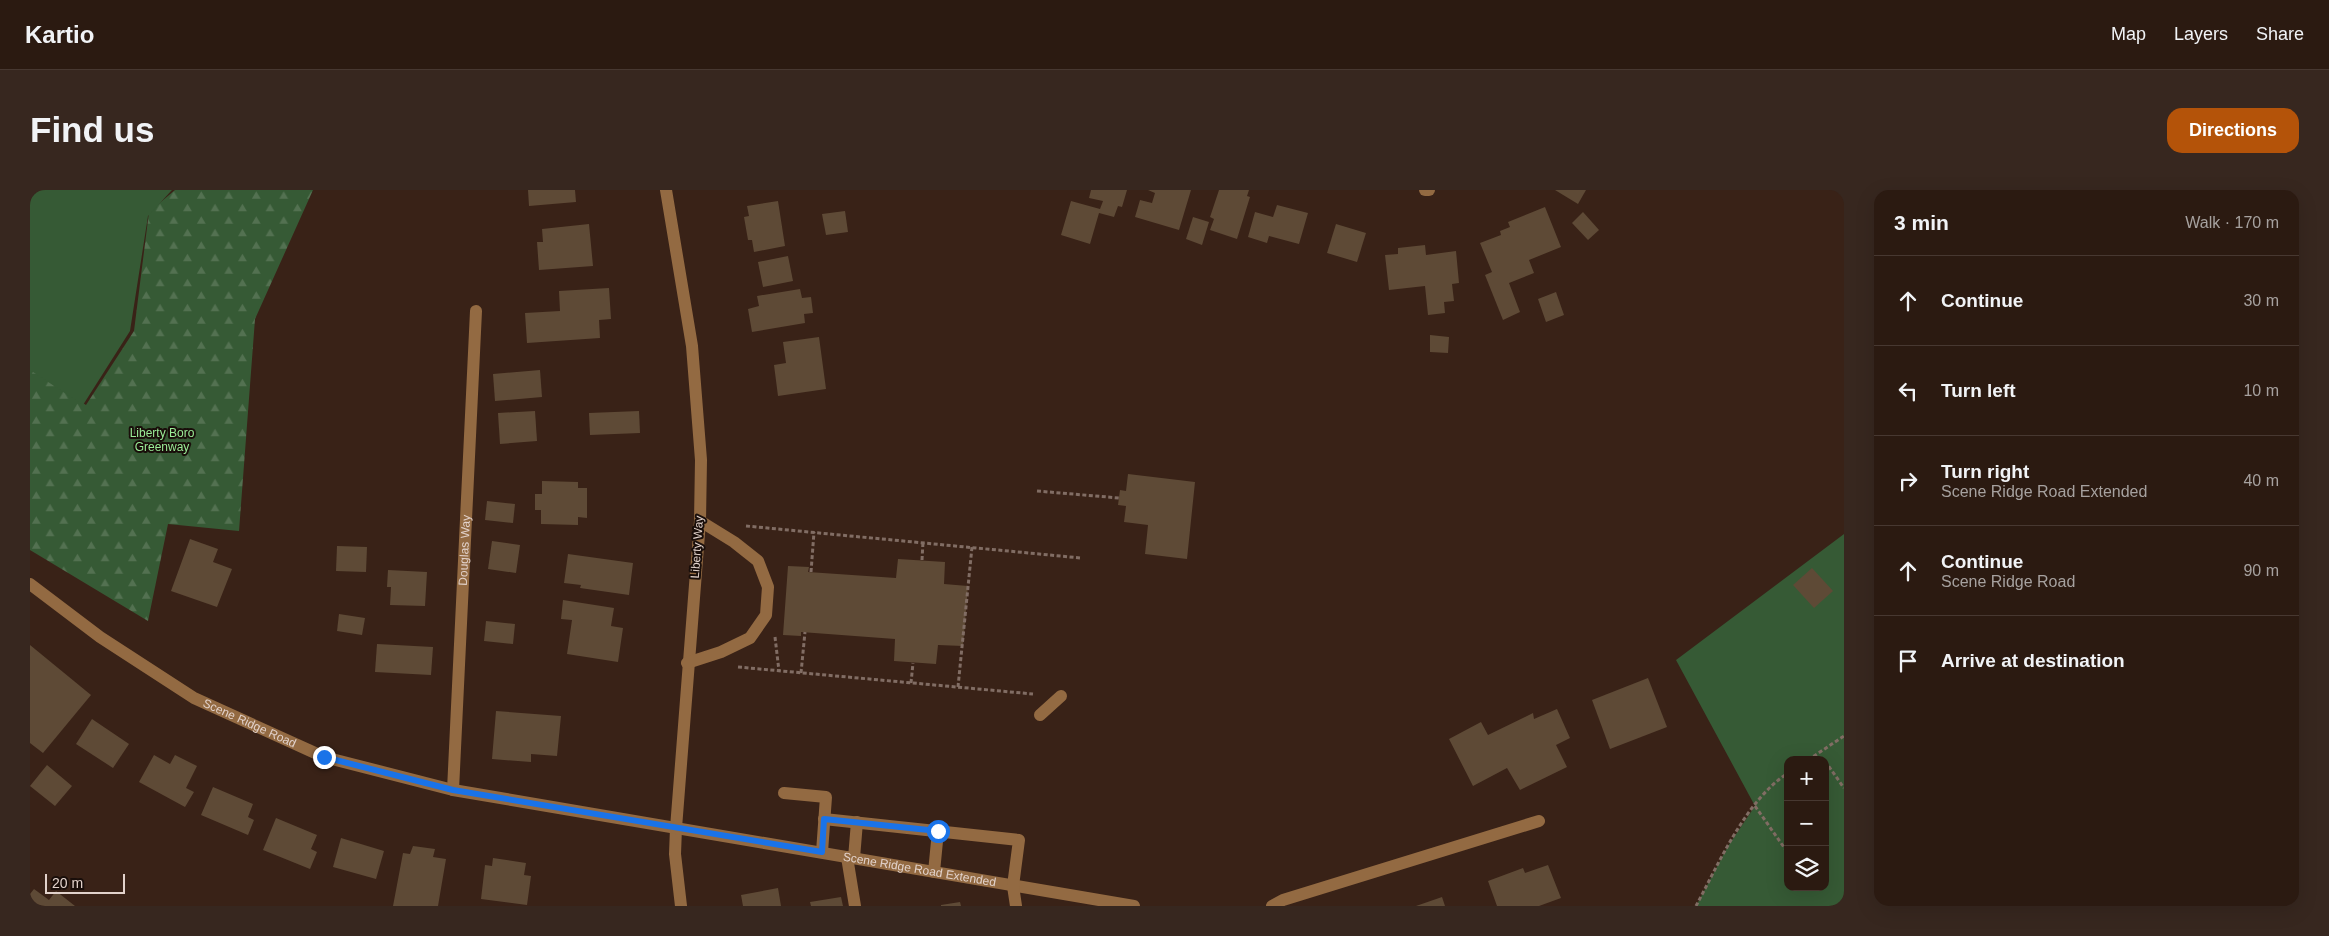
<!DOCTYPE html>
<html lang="en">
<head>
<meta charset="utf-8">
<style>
	body { margin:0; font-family:Helvetica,sans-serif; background:#37271f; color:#f1f3f6 }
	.controls { position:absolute; right:15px; bottom:15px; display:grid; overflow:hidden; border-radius:10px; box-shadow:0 5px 20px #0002 }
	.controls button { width:45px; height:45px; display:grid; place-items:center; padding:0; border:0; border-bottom:1px solid #473831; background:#2b1a11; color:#f1f3f6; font:25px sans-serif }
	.scale { position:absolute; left:15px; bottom:12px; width:80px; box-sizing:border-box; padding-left:5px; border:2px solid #e2d2cb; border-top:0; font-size:14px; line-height:18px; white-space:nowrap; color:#e2d2cb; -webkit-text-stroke:4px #190e0a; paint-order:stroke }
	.stop { position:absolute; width:15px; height:15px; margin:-11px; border:4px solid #1a73e8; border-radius:50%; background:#fff }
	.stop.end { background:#1a73e8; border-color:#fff; box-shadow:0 1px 5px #0008 }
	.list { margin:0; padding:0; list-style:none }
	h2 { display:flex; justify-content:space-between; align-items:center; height:65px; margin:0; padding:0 20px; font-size:21px }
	h2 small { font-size:16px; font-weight:400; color:#a6a19f }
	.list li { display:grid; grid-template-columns:32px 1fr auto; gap:15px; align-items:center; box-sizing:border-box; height:90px; padding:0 20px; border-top:1px solid #473831 }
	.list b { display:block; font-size:19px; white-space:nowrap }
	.list p { margin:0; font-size:16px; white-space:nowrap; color:#a6a19f }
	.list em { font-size:16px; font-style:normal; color:#a6a19f }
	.icon { flex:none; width:28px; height:28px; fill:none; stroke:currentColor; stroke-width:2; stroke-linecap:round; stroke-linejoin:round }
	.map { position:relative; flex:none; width:1814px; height:716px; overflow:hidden; border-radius:15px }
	header { display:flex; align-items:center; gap:30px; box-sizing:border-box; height:70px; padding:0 25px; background:#2b1a11; border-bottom:1px solid #473831 }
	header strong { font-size:24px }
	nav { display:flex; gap:28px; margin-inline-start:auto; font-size:18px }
	.intro { display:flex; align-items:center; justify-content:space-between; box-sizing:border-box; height:120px; padding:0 30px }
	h1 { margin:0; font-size:35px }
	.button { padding:12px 22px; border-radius:15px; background:#b45309; color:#fff; font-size:18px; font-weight:700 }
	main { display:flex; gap:30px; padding:0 30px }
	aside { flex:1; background:#2b1a11; border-radius:15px; box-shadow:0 5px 20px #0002 }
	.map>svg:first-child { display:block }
	.forest { fill:url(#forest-firs) }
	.park { fill:#365a35; fill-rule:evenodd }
	.building { fill:#5e4a36 }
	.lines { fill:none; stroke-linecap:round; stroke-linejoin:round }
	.path { stroke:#816d64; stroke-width:3; stroke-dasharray:4 2.5; stroke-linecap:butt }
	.minor { stroke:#936a42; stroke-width:12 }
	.route { stroke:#1a73e8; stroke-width:6 }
	.labels { text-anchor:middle; stroke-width:4; stroke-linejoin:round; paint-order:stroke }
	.park-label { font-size:12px; fill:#9aec97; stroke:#190e0a }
	.street-label { font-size:12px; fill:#e2d2cb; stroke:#190e0a }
</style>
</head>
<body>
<header>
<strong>Kartio</strong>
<nav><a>Map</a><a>Layers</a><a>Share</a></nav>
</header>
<div class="intro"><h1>Find us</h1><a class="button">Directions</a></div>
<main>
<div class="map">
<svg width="1814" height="716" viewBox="0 0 1814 716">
	<defs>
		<pattern id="forest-firs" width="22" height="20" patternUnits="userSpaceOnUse" patternTransform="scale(1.25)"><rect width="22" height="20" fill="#365a35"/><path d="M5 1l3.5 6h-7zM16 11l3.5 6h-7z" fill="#537151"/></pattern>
	</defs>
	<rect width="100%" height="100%" fill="#392217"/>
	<polygon class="forest" points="145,0 283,0 225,129 209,341 138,334 118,431 0,360 0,178 56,215 104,141 119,22"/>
	<g class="park">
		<polygon points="0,0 142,0 118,26 100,141 53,215 0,180"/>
		<path d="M 1814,344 L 1814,716 L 1666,716 L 1698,656 L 1725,616 L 1646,470 ZM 1758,570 L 1795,570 L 1795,697 L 1758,697 Z"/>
	</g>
	<g class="building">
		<polygon points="498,0 545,0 546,12 499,16"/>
		<polygon points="1061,0 1097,0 1092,17 1088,16 1084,27 1069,23 1060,54 1031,45 1041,11 1070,19 1073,11 1059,8"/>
		<polygon points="1118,0 1161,0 1149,40 1105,27 1110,10 1122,13 1125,3"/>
		<polygon points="1189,0 1219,0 1217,6 1220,7 1207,49 1180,40 1184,29 1180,27"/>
		<polygon points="1525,0 1556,0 1548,14"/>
		<polygon points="748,11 755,56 724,62 722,50 718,50 714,27 719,26 717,16"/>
		<polygon points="1247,15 1278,23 1269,54 1239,46 1237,53 1218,47 1225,22 1243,27"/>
		<polygon points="1515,17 1531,57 1499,70 1504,83 1479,93 1490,122 1473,130 1455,85 1462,82 1450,53 1471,45 1470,41 1480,37 1478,32"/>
		<polygon points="815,21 818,42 796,45 792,24"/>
		<polygon points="1553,22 1569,40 1558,50 1542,33"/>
		<polygon points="1163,27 1179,32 1172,55 1156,49"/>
		<polygon points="559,34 563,76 509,80 507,52 513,52 512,39"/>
		<polygon points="1306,34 1336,43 1327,72 1297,63"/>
		<polygon points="1395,55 1396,65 1426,61 1429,93 1422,94 1424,111 1414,112 1415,123 1398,125 1395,96 1359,100 1355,65 1368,64 1368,58"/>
		<polygon points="758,66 763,91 733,97 728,72"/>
		<polygon points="579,98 581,129 569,130 570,148 497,153 495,123 530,121 529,101"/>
		<polygon points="770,99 772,108 781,107 783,123 774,124 775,133 722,142 718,119 729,116 727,106"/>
		<polygon points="1526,102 1534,125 1516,132 1508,109"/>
		<polygon points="1400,145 1419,147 1418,163 1400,162"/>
		<polygon points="789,147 796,199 748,206 744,175 756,173 753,152"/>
		<polygon points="510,180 512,207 465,211 463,184"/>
		<polygon points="505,221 507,251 470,254 468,223"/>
		<polygon points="609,221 610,243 560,245 559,223"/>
		<polygon points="1098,284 1165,292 1157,369 1115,364 1118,335 1094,332 1096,316 1088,315 1090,300 1096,301"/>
		<polygon points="512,291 548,292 548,298 557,298 557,328 548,327 548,335 511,334 511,320 505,320 505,304 512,304"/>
		<polygon points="457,311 485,314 483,333 455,330"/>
		<polygon points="160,349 188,359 183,372 202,379 187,417 141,401"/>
		<polygon points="462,351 490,355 486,383 458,379"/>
		<polygon points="307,356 337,357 336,382 306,381"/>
		<polygon points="538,364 603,373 599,405 550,398 551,395 534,393"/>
		<polygon points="868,369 915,372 914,394 938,396 933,456 908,455 906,474 864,471 865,449 771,442 771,446 753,445 758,376 779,377 778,382 866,388"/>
		<polygon points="1782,378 1803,401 1784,418 1763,395"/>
		<polygon points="358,380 397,382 395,416 360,415 361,397 357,397"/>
		<polygon points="533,410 584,418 581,436 593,438 588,472 537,464 542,430 531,429"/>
		<polygon points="309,424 335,428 332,445 307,441"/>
		<polygon points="456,431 485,434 483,454 454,451"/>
		<polygon points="347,454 403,457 401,485 345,482"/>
		<polygon points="0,455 61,505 13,563 0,553"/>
		<polygon points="1618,488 1637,537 1580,559 1562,510"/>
		<polygon points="1527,519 1540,548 1526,555 1537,577 1490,600 1477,578 1443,596 1419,549 1451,532 1458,545 1503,523 1504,529"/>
		<polygon points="466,521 531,526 527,566 501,564 501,572 462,569"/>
		<polygon points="62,529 99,554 83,578 46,554"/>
		<polygon points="124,565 140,574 145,565 167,576 156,598 164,602 155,617 109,592"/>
		<polygon points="17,575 42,596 25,616 0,596"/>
		<polygon points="183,597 223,614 218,627 224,630 218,645 171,625"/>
		<polygon points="246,628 287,645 281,659 287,662 280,679 233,660"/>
		<polygon points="311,648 354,661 346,689 303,677"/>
		<polygon points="383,656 405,659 403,667 416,669 408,716 363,716 373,663 380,664"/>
		<polygon points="463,668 496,673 494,685 501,686 497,715 451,709 455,675 462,676"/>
		<polygon points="1518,675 1531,708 1509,716 1467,716 1458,691 1493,678 1495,683"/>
		<polygon points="748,698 751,716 713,716 711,705"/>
		<polygon points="4,699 19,710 26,701 45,716 0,716 0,704"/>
		<polygon points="811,707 813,716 781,716 780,712"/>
		<polygon points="1412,707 1415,716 1386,716"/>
		<polygon points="930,712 931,716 911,716 911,715"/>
	</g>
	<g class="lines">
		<g class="path">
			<polyline points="1007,301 1089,308"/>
			<polyline points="716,336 1051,368"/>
			<polyline points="892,370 893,352"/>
			<polyline points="781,382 784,342"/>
			<polyline points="745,447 749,481"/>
			<polyline points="708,477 1003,504"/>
			<polyline points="771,483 775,442"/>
			<polyline points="881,493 883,473"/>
			<polyline points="928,497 942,357"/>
			<polyline points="1778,570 1814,546"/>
			<polyline points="1795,571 1814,598"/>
			<polyline points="1725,616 1758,663"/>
			<path d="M 1666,716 C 1689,673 1716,610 1758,583"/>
		</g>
		<g class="minor">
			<polyline points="636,0 662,156 671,270 670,331 646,638 645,664 651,716"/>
			<polyline points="1395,0 1399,0"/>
			<path id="s1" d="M 0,394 L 70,447 L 164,508 L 294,567 L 423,600 L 1104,716"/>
			<polyline points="657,473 691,462 720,448 736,425 738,397 728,371 704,352 670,331"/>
			<polyline points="1010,525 1031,506"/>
			<path id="s2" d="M 423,600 L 446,121"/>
			<polyline points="754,603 796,607 792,662"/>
			<polyline points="794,629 989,650 983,696 986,716"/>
			<polyline points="817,667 825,716"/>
			<polyline points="824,668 827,632"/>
			<polyline points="904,682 908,641"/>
			<polyline points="1242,716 1253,710 1509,631"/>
		</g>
	</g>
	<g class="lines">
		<polyline class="route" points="294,567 423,600 792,662 794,629 908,641"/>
	</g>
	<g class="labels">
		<g class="park-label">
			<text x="132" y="247">Liberty Boro<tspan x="132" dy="14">Greenway</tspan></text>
		</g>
		<g class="street-label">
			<text transform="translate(667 357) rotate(-86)" y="4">Liberty Way</text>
			<text dy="4" stroke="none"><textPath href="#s2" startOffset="240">Douglas Way</textPath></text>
			<text dy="4" stroke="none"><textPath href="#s1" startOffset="261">Scene Ridge Road</textPath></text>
			<text dy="4" stroke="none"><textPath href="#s1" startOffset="949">Scene Ridge Road Extended</textPath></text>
		</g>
	</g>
</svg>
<div class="controls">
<button>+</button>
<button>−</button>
<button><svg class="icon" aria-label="layers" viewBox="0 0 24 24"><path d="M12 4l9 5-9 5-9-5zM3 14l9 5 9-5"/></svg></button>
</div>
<div class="scale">20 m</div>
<div class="stop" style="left:908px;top:641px"></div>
<div class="stop end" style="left:294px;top:567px"></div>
</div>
<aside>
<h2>3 min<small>Walk · 170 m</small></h2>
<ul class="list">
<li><svg class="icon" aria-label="ahead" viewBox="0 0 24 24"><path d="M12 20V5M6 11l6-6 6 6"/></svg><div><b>Continue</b></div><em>30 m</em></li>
<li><svg class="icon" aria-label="left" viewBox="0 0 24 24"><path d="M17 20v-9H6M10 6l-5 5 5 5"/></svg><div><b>Turn left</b></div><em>10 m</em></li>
<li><svg class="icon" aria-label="right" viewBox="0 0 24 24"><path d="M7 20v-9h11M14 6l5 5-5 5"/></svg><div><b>Turn right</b><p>Scene Ridge Road Extended</p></div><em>40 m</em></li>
<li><svg class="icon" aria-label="ahead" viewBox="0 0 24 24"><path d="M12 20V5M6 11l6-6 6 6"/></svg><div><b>Continue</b><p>Scene Ridge Road</p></div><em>90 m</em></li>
<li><svg class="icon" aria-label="arrive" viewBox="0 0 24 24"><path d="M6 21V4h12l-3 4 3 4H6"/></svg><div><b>Arrive at destination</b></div></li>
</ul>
</aside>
</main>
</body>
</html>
